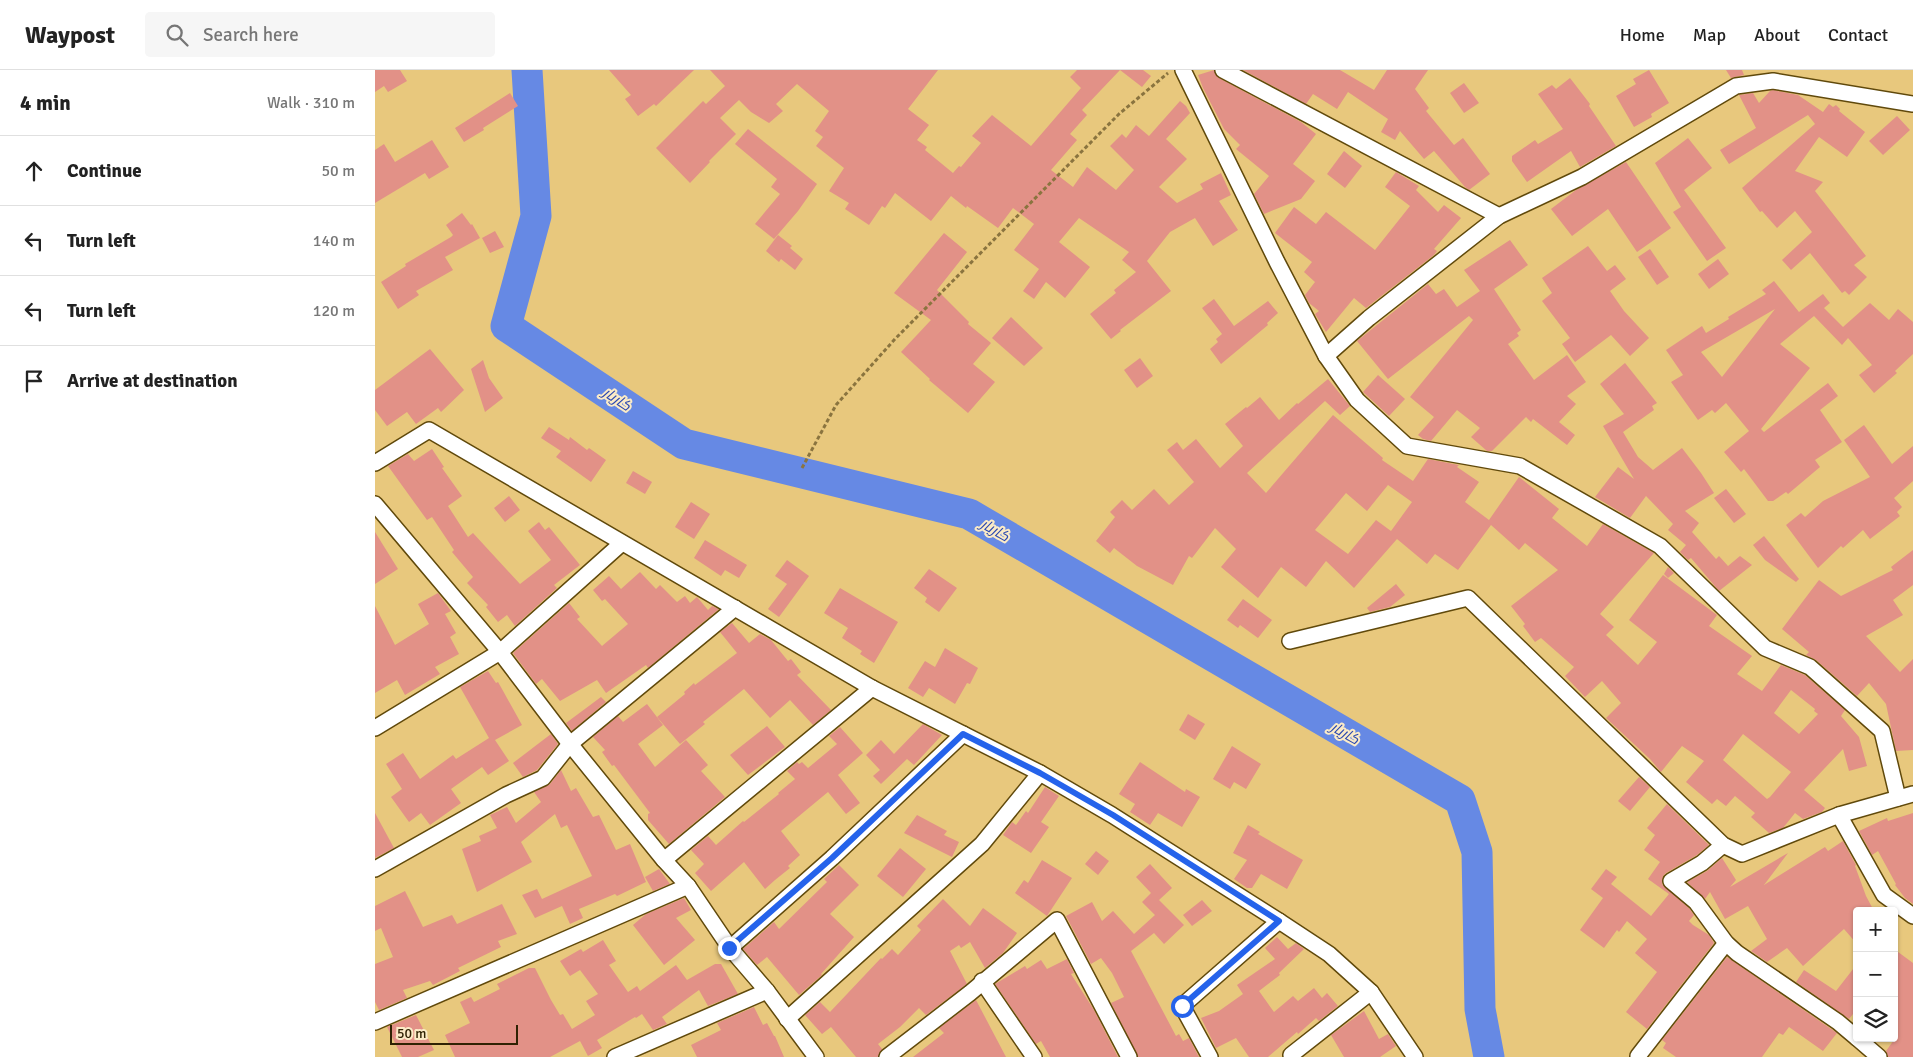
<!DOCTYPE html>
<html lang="en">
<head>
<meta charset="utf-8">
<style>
	body { margin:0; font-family:Signika,Cairo,sans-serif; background:#f6f6f6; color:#222 }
	.controls { position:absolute; right:15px; bottom:15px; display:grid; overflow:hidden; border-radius:5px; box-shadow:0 1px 4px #0004 }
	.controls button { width:45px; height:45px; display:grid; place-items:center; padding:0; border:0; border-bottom:1px solid #e0e0e0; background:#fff; color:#222; font:25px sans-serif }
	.scale { position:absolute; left:15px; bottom:12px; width:128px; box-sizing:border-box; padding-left:5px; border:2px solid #2f2203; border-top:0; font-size:14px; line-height:18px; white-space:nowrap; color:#2f2203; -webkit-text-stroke:4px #fbebc7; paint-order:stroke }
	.stop { position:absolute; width:15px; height:15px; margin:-11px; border:4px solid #2563eb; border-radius:50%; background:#fff }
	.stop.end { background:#2563eb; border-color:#fff; box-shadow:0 1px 5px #0008 }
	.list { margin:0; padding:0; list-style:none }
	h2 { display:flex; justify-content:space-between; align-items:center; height:65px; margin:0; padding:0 20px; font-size:21px }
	h2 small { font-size:16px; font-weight:400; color:#767676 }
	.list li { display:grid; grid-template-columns:32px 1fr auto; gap:15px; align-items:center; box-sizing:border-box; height:70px; padding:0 20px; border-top:1px solid #e0e0e0 }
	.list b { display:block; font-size:19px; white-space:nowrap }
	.list em { font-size:16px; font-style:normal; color:#767676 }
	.icon { flex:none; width:28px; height:28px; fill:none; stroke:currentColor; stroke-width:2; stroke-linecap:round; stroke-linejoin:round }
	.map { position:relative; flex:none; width:1538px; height:987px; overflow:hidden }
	header { display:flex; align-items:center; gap:30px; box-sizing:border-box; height:70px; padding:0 25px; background:#fff; border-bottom:1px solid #e0e0e0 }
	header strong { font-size:24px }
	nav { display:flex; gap:28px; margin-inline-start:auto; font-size:18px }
	.search { width:350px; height:45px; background:#f6f6f6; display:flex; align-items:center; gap:12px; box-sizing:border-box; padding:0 18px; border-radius:5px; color:#767676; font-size:19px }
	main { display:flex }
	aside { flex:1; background:#fff }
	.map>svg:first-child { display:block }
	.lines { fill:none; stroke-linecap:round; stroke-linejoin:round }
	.river { stroke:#6689e4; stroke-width:31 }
	.building { fill:#e29187; fill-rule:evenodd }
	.street-casing { stroke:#60490b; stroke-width:18 }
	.path { stroke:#8a743f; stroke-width:3; stroke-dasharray:4 2.5; stroke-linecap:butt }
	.street { stroke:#fff; stroke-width:15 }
	.route { stroke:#2563eb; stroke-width:6 }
	.labels { text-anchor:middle; stroke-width:4; stroke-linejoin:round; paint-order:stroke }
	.water-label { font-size:15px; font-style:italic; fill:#2947b1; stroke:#fbebc7 }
</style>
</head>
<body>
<header>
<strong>Waypost</strong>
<div class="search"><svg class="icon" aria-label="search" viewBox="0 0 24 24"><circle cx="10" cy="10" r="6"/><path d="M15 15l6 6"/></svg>Search here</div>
<nav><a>Home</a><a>Map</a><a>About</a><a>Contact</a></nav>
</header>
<main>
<aside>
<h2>4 min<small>Walk · 310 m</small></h2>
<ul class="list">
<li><svg class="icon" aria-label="ahead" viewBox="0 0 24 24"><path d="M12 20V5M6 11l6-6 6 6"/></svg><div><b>Continue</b></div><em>50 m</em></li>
<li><svg class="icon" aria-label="left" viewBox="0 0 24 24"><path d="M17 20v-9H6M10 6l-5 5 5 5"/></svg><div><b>Turn left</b></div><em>140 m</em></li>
<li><svg class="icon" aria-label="left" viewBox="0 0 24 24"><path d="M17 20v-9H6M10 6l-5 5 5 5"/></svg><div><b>Turn left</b></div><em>120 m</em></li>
<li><svg class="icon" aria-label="arrive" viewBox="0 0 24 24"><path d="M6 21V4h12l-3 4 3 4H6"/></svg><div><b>Arrive at destination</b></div></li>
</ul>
</aside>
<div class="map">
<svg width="1538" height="987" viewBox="0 0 1538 987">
	<rect width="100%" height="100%" fill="#e8c87d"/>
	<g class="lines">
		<polyline class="river" points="152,0 161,146 131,256 309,374 594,444 1085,730 1102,782 1105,939 1114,987"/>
	</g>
	<g class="building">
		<polygon points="0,0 25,0 32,11 13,22 9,16 0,22"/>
		<polygon points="234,0 319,0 281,36 279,34 263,46 250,29 256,25"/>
		<polygon points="335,0 563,0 533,39 554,55 542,70 552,77 550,80 578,103 584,96 586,97 606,73 597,66 617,45 656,76 706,18 695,7 702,0 745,0 707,40 712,45 695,64 702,70 676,100 698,117 712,97 741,120 759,100 735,76 747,64 751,68 761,55 774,66 805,31 811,36 815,43 791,69 812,89 784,117 802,133 828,119 825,114 846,103 856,125 844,131 863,160 838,176 820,148 795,162 772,191 796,221 745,260 746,261 736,269 715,244 741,223 739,220 761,202 747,190 754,182 704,148 684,172 715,197 690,228 671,212 659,229 648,221 664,199 639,180 659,154 638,138 623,158 592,136 591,138 576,126 556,151 520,123 510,138 507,136 494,155 470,139 474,133 454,121 469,98 441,76 448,67 440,61 454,41 422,14 401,34 408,41 394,53 376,42 364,30 345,48 361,64 334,91 335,92 315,113 281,78 328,31 331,34 350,16"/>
		<polygon points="745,0 768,0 776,6 767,17"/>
		<polygon points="839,0 844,8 926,52 941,64 918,94 940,111 926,129 889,144 879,124 894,106 861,79 865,75 849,59 828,18 823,5"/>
		<polygon points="868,0 965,0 999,20 1012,0 1053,0 1040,19 1054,38 1051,41 1079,75 1088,68 1115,104 1094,120 1090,117 1059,81 1049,89 1025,61 1020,70 1006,62 1013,49 973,22 962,39 938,24 931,34"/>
		<polygon points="1274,0 1294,33 1276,44 1277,47 1259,57 1241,26 1261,14 1258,9"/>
		<polygon points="1351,0 1367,0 1369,5 1356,8"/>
		<polygon points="1195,8 1215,34 1214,36 1241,76 1205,97 1196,81 1152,112 1137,91 1137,86 1160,70 1163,74 1188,59 1163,24 1177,15 1181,19"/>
		<polygon points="1089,13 1104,33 1089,43 1075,23"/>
		<polygon points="1398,20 1423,25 1448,42 1454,34 1458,37 1461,35 1465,39 1464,41 1490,62 1472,87 1444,67 1420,101 1448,112 1440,121 1491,186 1479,195 1492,207 1474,225 1470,221 1467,223 1435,183 1416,200 1407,190 1437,162 1420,141 1402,158 1387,141 1385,142 1367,118 1440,54 1433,45 1354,94 1345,80 1381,58 1364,25 1378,23 1384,33 1395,21"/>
		<polygon points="135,23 143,36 108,58 109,60 89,72 80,58"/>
		<polygon points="1522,46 1535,60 1508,85 1494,71"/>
		<polygon points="373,59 442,114 423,141 399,169 380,154 405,124 396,117 402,109 360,74"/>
		<polygon points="1313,68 1337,98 1309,120 1351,178 1332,191 1298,142 1306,137 1280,93"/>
		<polygon points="57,70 74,97 54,109 50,103 0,133 0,80 9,74 20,92"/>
		<polygon points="969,81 987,96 970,118 952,104"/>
		<polygon points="1251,92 1296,158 1262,182 1233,139 1197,166 1176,139 1201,120"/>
		<polygon points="1021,102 1044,116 1041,120 1063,142 1069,135 1086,148 1059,179 1062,181 1059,185 991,238 979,228 951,262 940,244 944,241 934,233 930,225 940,212 929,202 937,192 900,163 919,137 941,154 951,142 1000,180 1035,136 1010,117"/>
		<polygon points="87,143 96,155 97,154 105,168 70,187 78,200 41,221 44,225 23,239 6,212 31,196 30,194 76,167 78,165 71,155"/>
		<polygon points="120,161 129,177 115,183 107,168"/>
		<polygon points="569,163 592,182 562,220 594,252 593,254 616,273 598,294 620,312 593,343 554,310 555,309 526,282 556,250 519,223"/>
		<polygon points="403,165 417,176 415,178 428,189 420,200 406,189 404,192 391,181"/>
		<polygon points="1135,170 1153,195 1119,219 1146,260 1142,263 1144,266 1133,274 1159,310 1192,285 1211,312 1192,326 1201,334 1184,352 1200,365 1192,375 1158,349 1156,352 1151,347 1117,381 1112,381 1096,367 1105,358 1082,340 1056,371 1048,369 1043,365 1059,347 1035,327 1098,250 1094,246 1013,309 982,271 1053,214 1061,224 1069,219 1082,237 1105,221 1089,200"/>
		<polygon points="1213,176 1232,201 1240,195 1251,209 1235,221 1249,241 1274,268 1255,286 1236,265 1200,292 1187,274 1195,268 1167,231 1177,223 1167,208"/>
		<polygon points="1275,179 1294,207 1282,215 1263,187"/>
		<polygon points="1343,189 1354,204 1334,219 1323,204"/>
		<path d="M 1399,211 L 1424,242 L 1448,224 L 1455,233 L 1449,238 L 1468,257 L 1495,233 L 1514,250 L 1523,239 L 1538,252 L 1538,284 L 1520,301 L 1522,303 L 1499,323 L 1484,305 L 1497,295 L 1473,268 L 1467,275 L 1439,246 L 1405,274 L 1435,298 L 1386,359 L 1389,362 L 1453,313 L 1463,326 L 1445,340 L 1467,372 L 1440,390 L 1445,397 L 1413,424 L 1411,422 L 1398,431 L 1393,431 L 1369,399 L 1366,402 L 1349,382 L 1374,361 L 1351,333 L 1340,343 L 1337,340 L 1323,350 L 1296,312 L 1308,305 L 1291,280 L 1327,256 L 1331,263 L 1354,249 L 1353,247 L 1391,224 L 1387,220 ZM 1400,239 L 1347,307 L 1326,282 Z"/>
		<polygon points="839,229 859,256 893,231 903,243 892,253 893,255 846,294 835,279 843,272 841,269 847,264 827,238"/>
		<polygon points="636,247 668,278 649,296 617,268"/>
		<polygon points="55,279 89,320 66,342 63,338 41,354 32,342 12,356 0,340 0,320"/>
		<polygon points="765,288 778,306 762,318 749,300"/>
		<polygon points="108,290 114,308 128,328 110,342 96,299"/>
		<polygon points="1250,293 1282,333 1277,336 1279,340 1248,362 1263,387 1278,400 1307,378 1326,403 1339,423 1310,441 1324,453 1317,462 1341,489 1344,486 1353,496 1365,486 1377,495 1344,521 1316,488 1313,490 1305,482 1311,475 1293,460 1298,454 1271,426 1255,448 1220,427 1243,397 1259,409 1228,356 1249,344 1225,314"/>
		<polygon points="1003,305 1030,329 1014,346 988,322"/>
		<path d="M 953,309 L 975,336 L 965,345 L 950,331 L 872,403 L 891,423 L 958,345 L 1008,388 L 1007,390 L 1038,411 L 1053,389 L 1084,395 L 1082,397 L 1104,412 L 1090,432 L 1114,450 L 1144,407 L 1184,439 L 1177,448 L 1212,476 L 1228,454 L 1279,483 L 1225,544 L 1239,557 L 1231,565 L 1263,595 L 1282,572 L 1254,550 L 1288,505 L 1342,545 L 1334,556 L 1377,586 L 1362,604 L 1387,621 L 1406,595 L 1430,605 L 1470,640 L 1466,646 L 1484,667 L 1492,696 L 1474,701 L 1468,679 L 1429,720 L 1450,738 L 1447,742 L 1428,749 L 1420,743 L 1408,758 L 1394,763 L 1376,747 L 1380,743 L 1360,726 L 1351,736 L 1342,729 L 1337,734 L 1311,712 L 1329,691 L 1307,676 L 1286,702 L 1275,689 L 1231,648 L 1246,633 L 1227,611 L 1210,627 L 1190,606 L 1199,597 L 1166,568 L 1160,572 L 1148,556 L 1150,554 L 1136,536 L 1183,500 L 1150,473 L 1144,480 L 1116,455 L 1083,500 L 1060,484 L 1052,494 L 1022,469 L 979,518 L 951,491 L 931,517 L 906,497 L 883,528 L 846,497 L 861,479 L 840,458 L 817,488 L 814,486 L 798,515 L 762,496 L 739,478 L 735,483 L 721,471 L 740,447 L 735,442 L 747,430 L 757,440 L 779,419 L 794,435 L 819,412 L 792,380 L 802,372 L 808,380 L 821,369 L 845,398 L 868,376 L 850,354 L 871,337 L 872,338 L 885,327 L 904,350 L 922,333 L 923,334 ZM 1013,415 L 1037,432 L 1016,461 L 1001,450 L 973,484 L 940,460 L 971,423 L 992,441 ZM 1416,620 L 1440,639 L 1439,641 L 1443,644 L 1424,664 L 1399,643 ZM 1368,664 L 1416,702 L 1395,727 L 1392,729 L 1348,690 Z"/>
		<polygon points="1489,355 1517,394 1538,376 1538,411 1519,428 1527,437 1522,442 1525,446 1495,469 1488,460 1468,478 1466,476 1443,498 1411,455 1426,443 1430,447 1448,431 1495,407 1469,370"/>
		<polygon points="174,357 194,370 195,367 212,380 214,378 231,390 216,412 181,387 186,381 166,368"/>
		<polygon points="57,379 69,397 67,398 87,426 73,436 93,467 98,463 145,514 176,490 153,461 164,452 170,460 174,457 205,495 179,515 182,518 140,556 132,545 123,552 111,537 113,535 92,513 98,507 77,482 79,480 57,447 52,450 13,396 33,384 39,391"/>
		<polygon points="258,401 277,412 270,424 251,413"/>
		<polygon points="1351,419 1371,444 1359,453 1339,428"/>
		<polygon points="134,426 145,440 130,452 119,438"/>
		<polygon points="316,432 335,444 319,469 300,457"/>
		<polygon points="0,462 23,499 0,514"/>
		<polygon points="1389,466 1424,509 1421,512 1390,490 1378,475"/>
		<polygon points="330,470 372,495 364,508 350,500 346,506 319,488"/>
		<polygon points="1538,480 1538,515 1518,530 1528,545 1491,566 1525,602 1538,589 1538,680 1521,681 1511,634 1494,613 1482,626 1441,590 1431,585 1434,582 1407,559 1444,510 1466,526 1518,500 1516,497"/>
		<polygon points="412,490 434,506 404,547 393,539 412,514 400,506"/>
		<polygon points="1293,497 1299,503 1293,508 1289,504"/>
		<polygon points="554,499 582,518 564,542 550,532 552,528 539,518"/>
		<polygon points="265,502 281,519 285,515 302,532 310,526 315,533 322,527 333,540 337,536 344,539 273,598 271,595 231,623 222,610 185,631 167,609 161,614 138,583 194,533 205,547 202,549 227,576 253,554 230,529 227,531 218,520 234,506 246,519"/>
		<polygon points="1021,514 1030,525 1015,537 995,542 992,538"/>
		<polygon points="465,518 523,552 499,593 485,584 487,581 467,568 473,558 449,543"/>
		<polygon points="63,523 76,541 70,544 81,563 75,567 84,584 60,597 65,604 30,625 22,610 0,623 0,536 20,575 54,554 43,534"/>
		<polygon points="868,529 897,550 883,568 865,555 863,558 852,550"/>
		<polygon points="357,553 374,573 385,564 396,570 413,591 416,589 426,602 422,605 456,640 438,655 415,630 395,648 369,619 328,652 330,654 305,674 282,647 310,624 309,622 319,613 320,615 362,583 345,562"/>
		<polygon points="570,578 603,598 595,614 592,613 580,634 554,618 548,627 533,618 550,591 560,597"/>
		<polygon points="113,601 121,613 123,612 127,619 147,655 120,670 134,691 113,705 107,697 76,719 86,733 55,755 46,743 34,752 16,727 27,719 11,694 28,683 45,709 78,685 81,689 114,668 85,617"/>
		<polygon points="226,627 231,632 197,661 191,653"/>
		<polygon points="272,634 288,655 263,674 280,697 311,670 333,695 326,701 350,727 294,774 273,750 273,744 275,743 239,695 237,696 227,682 230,680 218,667 243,646 248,652"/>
		<polygon points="813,644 830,654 820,670 804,660"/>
		<polygon points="548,654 567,665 539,695 532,689 506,714 498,706 505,700 491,685 506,670 519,684"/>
		<polygon points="392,656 410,677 373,705 355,685"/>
		<polygon points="465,657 488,683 463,705 485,733 471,744 453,722 406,761 425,785 413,796 415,798 400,810 390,819 369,792 336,821 320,803 329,794 316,780 333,766 341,775 368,751 369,752 404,724 403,723 420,709 412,701 422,692 424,694 427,692 433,698 462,674 454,666"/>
		<polygon points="176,664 183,674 162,700 148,707 138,693"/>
		<polygon points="857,676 886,694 871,719 859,712 855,719 838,709"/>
		<polygon points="765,692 810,722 811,719 825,727 807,757 783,743 775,755 755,742 760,734 744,724"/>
		<polygon points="186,700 196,721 201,718 218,747 224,745 241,780 255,774 271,812 242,826 240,824 204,839 208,848 195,854 187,836 160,848 147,825 162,819 167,829 217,806 192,755 186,758 180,744 146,772 157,792 102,822 87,779 106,771 104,766 122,758 115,745 132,737 141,753 166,732 159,722 175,714"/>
		<polygon points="1264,707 1275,717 1255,741 1243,731"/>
		<polygon points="670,717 684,726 666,752 674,757 656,783 628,765 637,752 641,755 651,741 653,743"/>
		<polygon points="1292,734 1334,775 1322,785 1291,803 1288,806 1287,814 1314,838 1319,845 1314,851 1318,855 1334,865 1339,873 1272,959 1251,942 1282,902 1260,883 1272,869 1252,851 1244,862 1242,860 1229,878 1205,860 1228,828 1216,819 1231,799 1242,807 1236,814 1276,846 1294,824 1273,809 1285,792 1269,780 1280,765 1272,758"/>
		<polygon points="0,743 19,778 0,788"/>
		<polygon points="1538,743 1538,834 1530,828 1520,815 1521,814 1503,781 1497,785 1484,761 1512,748 1513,751"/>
		<polygon points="542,745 572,761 569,765 584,772 577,787 529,763"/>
		<polygon points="873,755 885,762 883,764 928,790 912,819 886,804 877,818 872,818 859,809 872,790 858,783"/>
		<polygon points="1468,771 1481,795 1480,796 1491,826 1499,841 1482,841 1482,874 1469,859 1428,896 1412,878 1392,892 1376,881 1392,869 1373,836 1350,849 1335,822 1330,829 1312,812 1332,801 1347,788 1361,810 1355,817 1413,783 1389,815 1450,777 1453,781"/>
		<polygon points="525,778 551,799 528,827 502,806"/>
		<polygon points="721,781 734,791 723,805 710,794"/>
		<polygon points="667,790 697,808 672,846 640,823 649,810 653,813"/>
		<polygon points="775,794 797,818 784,830 809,855 789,874 779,863 756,881 801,966 804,964 808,971 814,968 824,987 763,987 736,933 749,927 737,903 726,888 716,894 691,846 717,832 727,851 738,841 759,864 780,845 767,832 776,823 761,807"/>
		<polygon points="464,795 484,815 455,844 479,867 446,904 447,905 424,925 392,887 382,895 368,879 399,852 404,859 452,812 449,809"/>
		<polygon points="284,799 295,814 278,821 270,807"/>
		<polygon points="30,821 48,857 77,845 82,854 127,834 142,864 123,871 126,877 83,898 85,901 58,915 55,911 28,920 32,928 4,940 0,932 0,894 18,887 6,858 0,861 0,836"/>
		<polygon points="309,828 316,840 301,848 320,870 289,895 258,855 271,844"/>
		<polygon points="568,829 595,856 608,838 642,863 628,883 610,898 595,872 586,878 584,875 575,881 592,914 551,945 544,938 525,957 503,974 507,979 503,987 481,987 456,957 447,964 430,945 445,932 455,942 506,888 507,889 517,879 523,885 546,860 542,856"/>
		<polygon points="827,830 837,841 817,856 808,845"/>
		<polygon points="902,867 913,879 921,873 929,879 904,903 905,905 884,921 899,942 918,926 923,931 939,918 947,928 952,923 963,936 944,951 941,948 923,964 922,962 893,987 874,987 861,968 841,978 826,948 844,941 868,924 862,915 900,889 890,878"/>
		<polygon points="228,870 241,891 234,895 253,922 262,916 265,921 301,895 312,910 340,894 346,894 363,924 333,936 324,920 287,947 292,954 278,960 267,944 261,948 260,947 222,970 227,978 213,986 205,971 175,987 80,987 70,965 95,953 85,932 96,927 99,932 125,919 122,914 154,898 160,898 176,930 185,945 188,944 197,959 220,945 211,931 223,924 205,900 195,906 185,891 206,879 208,882"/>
		<polygon points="1519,879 1538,893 1538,987 1513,987 1511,981 1519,970"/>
		<polygon points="1352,887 1462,963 1448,981 1414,957 1408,965 1404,963 1387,987 1301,987 1288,978 1291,973 1287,970"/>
		<polygon points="692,889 699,903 696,904 719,940 743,987 675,987 666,971 661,974 620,914 650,896 652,899 666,890 672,899"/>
		<polygon points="1482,894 1482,939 1474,949 1421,912 1429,900 1461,921"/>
		<polygon points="601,930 631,987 538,987 569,963 564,958"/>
		<polygon points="379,937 388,955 392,953 399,966 400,966 409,987 322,987 316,975 346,960 342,953"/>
		<polygon points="989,941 1004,969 1013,964 1021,976 1005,987 969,987 956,965"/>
		<polygon points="41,945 59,980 43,987 27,987 12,957"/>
	</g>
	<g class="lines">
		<defs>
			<g id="street">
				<polyline points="808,0 902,192 951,286 982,330 1032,376 1145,396 1285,476 1390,578 1435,597 1507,661 1523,728"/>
				<polyline points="848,0 1124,146"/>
				<polyline points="951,286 994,248 1124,146 1207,107 1361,16 1398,11 1538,34"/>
				<polyline points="0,393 54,360 497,618 665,703 737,745 904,851 954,884 996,922 1040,987"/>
				<polyline points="0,434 125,582 195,674 289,790 313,816 355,878 392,921 441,987"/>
				<polyline points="915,571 1093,528 1348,775 1367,784 1464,745 1538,724"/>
				<polyline points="0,658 125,582 247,473"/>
				<polyline points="1464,745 1509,825 1538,846"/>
				<polyline points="1348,775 1327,793 1296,811 1321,832 1351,873 1362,883 1463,952 1482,968"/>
				<polyline points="289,790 497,618"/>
				<polyline points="0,799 131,725 168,708 195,674 360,538"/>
				<polyline points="355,878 457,788 588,664"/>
				<polyline points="607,911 659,987"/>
				<polyline points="412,949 607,774 665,703"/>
				<polyline points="0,952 313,816"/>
				<polyline points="1482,968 1504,987"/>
				<polyline points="916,985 996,922"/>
				<polyline points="240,987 392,921"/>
				<polyline points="512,987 595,923 682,850 754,987"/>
				<polyline points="835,987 807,936 904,851"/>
				<polyline points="1264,987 1263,986 1351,873"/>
			</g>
		</defs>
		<use href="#street" class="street-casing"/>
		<polyline class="path" points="427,398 461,335 520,269 744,44 793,3"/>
		<use href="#street" class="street"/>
	</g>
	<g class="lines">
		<polyline class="route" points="354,878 457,788 588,664 665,703 738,745 904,851 807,936"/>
	</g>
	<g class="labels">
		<g class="water-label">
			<text transform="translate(242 329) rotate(34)" y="5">کاربار</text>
			<text transform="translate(620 460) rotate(30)" y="5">کاربار</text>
			<text transform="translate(970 663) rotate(30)" y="5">کاربار</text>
		</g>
	</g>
</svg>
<div class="controls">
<button>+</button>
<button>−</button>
<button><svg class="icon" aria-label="layers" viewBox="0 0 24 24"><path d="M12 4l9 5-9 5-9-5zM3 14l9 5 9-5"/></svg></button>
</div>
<div class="scale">50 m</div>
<div class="stop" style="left:807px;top:936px"></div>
<div class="stop end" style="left:354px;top:878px"></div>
</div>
</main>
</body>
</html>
